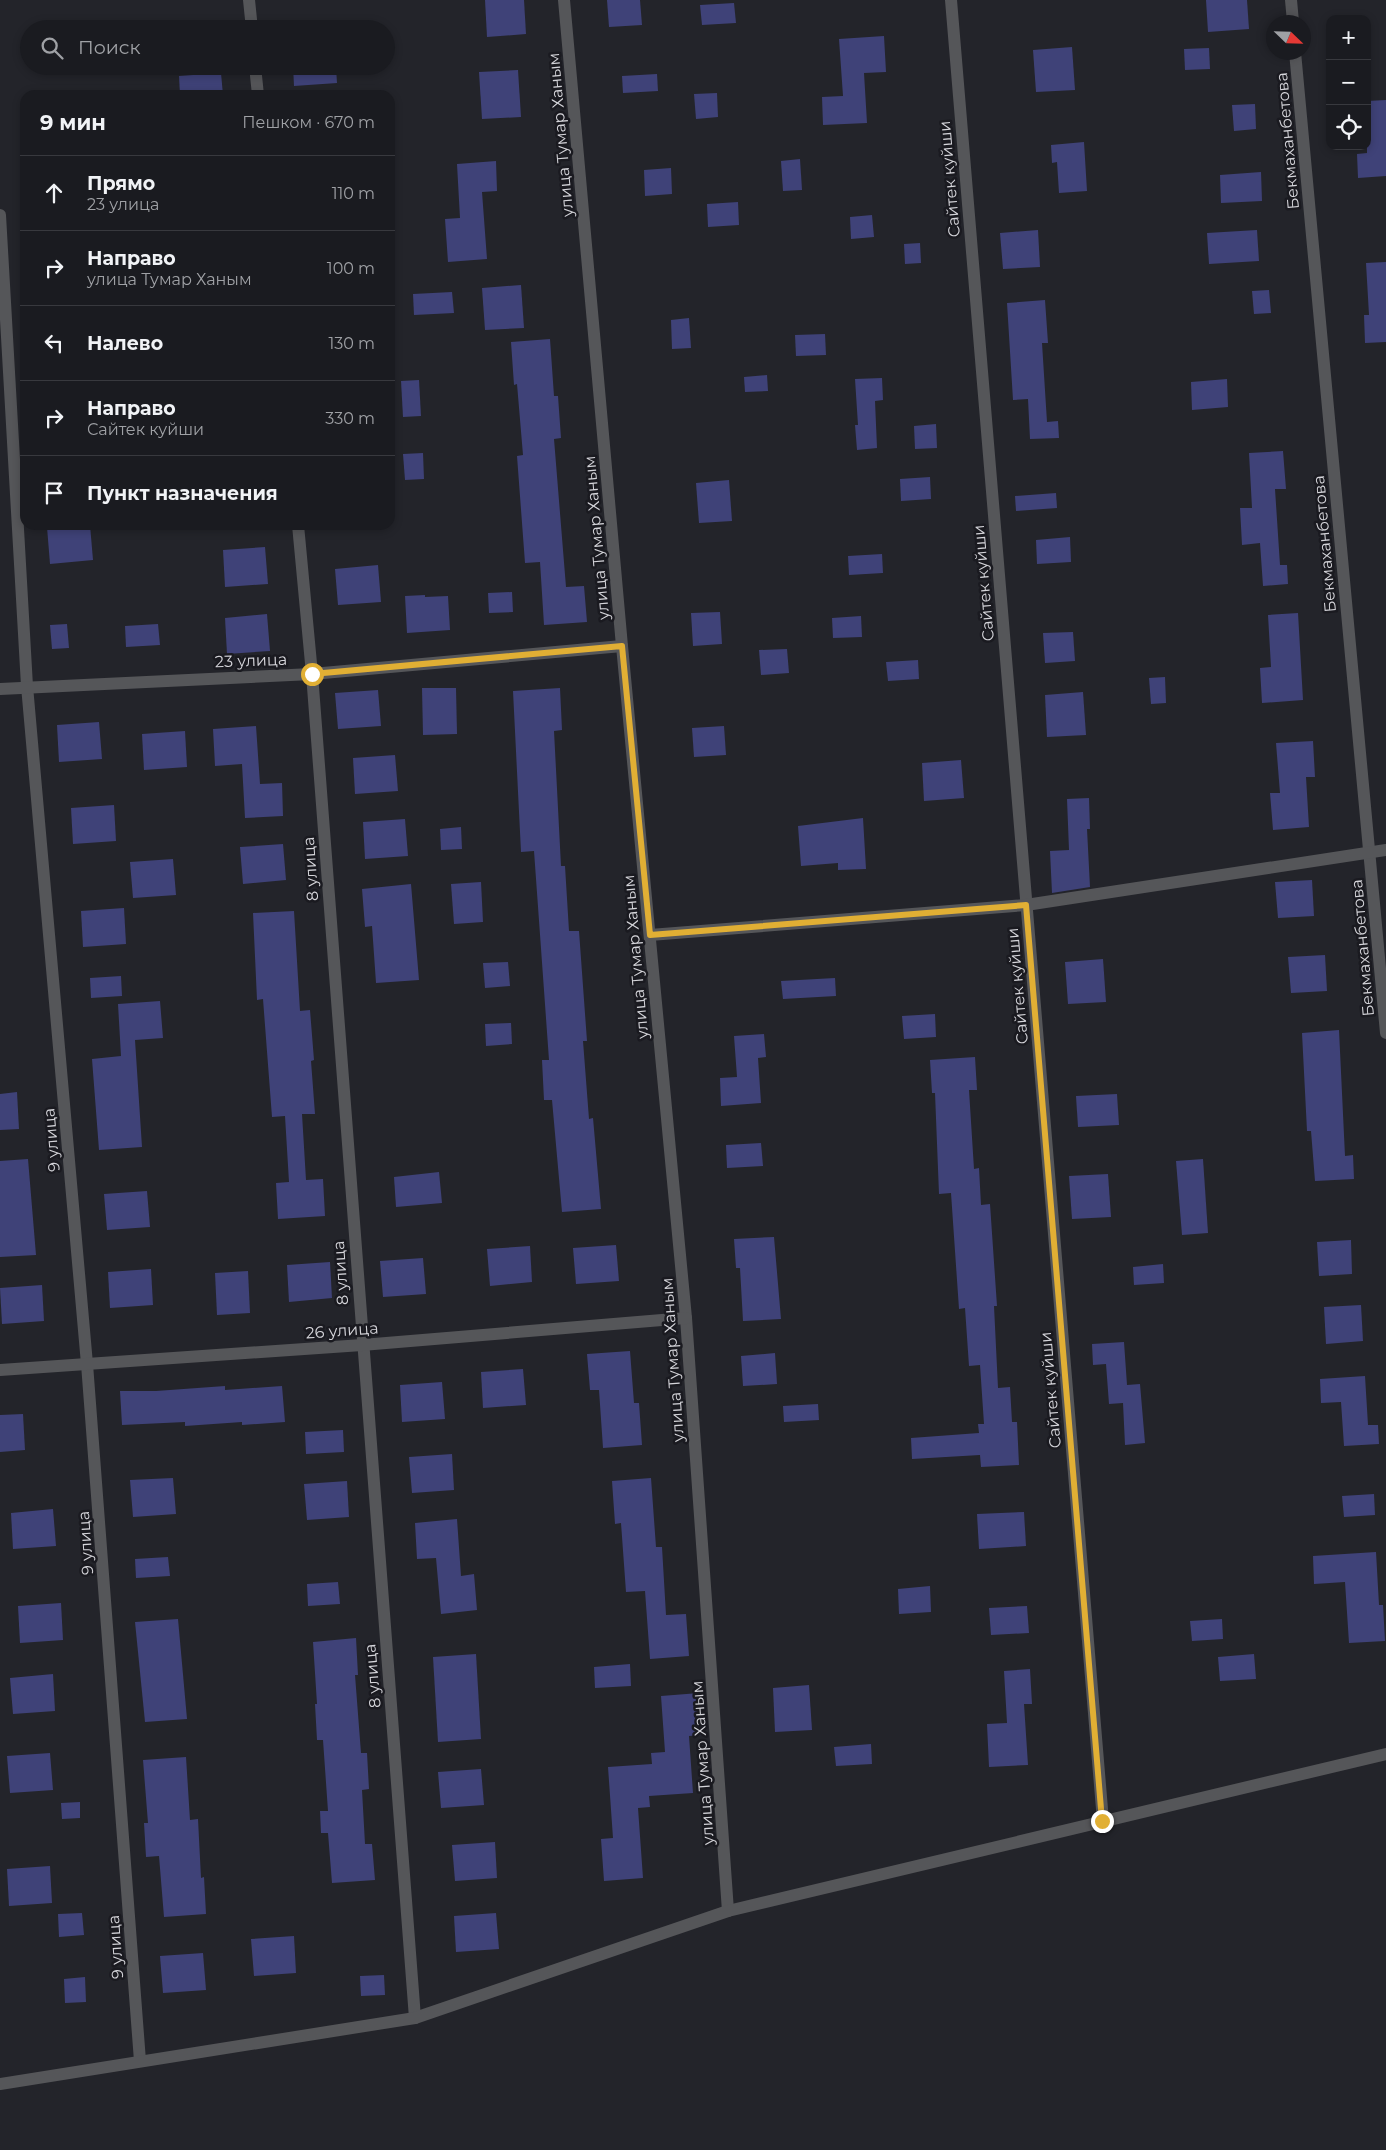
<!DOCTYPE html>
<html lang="ru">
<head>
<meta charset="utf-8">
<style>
	body { margin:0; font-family:Montserrat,sans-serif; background:#232429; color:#f1f3f6 }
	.controls { position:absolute; right:15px; top:15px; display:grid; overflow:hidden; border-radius:10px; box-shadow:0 2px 8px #0003 }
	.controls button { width:45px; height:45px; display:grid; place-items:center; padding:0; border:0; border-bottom:1px solid #38393e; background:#1a1b20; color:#f1f3f6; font:25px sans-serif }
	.compass { position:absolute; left:1266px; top:15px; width:45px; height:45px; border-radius:50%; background:#1a1b20; box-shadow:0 2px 8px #0003; rotate:113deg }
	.stop { position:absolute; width:15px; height:15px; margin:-11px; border:4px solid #e1af34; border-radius:50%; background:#fff }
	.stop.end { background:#e1af34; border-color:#fff; box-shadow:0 1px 5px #0008 }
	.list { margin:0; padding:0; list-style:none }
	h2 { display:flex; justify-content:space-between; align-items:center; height:65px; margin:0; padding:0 20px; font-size:21px }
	h2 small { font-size:16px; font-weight:400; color:#9fa1a5 }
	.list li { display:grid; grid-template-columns:32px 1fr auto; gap:15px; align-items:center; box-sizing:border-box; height:75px; padding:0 20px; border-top:1px solid #38393e }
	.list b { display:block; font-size:19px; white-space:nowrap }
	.list p { margin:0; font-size:16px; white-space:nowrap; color:#9fa1a5 }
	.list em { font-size:16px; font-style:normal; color:#9fa1a5 }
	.icon { flex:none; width:28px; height:28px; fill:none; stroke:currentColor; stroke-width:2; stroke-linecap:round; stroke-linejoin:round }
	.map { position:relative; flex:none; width:1386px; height:2150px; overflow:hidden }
	.search { position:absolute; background:#1a1b20; box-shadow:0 2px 8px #0003; left:20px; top:20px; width:375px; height:55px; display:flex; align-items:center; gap:12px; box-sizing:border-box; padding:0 18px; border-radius:28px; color:#9fa1a5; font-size:19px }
	.panel { position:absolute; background:#1a1b20; box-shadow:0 2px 8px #0003; left:20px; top:90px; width:375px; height:440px; border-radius:15px }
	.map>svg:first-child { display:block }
	.building { fill:#3f4278 }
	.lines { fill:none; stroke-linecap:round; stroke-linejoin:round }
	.minor { stroke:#555659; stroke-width:12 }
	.route { stroke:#e1af34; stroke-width:6 }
	.labels { text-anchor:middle; stroke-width:5; stroke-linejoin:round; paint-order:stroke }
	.street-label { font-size:16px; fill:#d5d5da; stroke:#1a1a20 }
</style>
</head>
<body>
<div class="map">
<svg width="1386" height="2150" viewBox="0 0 1386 2150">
	<rect width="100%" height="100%" fill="#23242a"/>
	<g class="building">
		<polygon points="485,0 524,0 526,34 487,37"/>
		<polygon points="607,0 640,0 642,25 609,27"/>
		<polygon points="1206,0 1247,0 1249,29 1208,32"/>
		<polygon points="734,3 736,23 702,25 700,5"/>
		<polygon points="884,36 886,72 864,73 867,123 823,125 822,97 843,96 839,39"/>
		<polygon points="1072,47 1075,90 1036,92 1033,50"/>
		<polygon points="1209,48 1210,69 1185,70 1184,49"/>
		<polygon points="293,66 336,66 337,83 294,86"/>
		<polygon points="518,70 521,117 482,119 479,72"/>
		<polygon points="221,73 223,95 180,95 179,76"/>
		<polygon points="657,74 658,91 623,93 622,76"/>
		<polygon points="717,93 718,117 696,119 694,94"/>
		<polygon points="1386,100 1386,176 1358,178 1357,154 1367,153 1367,101"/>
		<polygon points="1255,104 1256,129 1234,131 1232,105"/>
		<polygon points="1084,142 1087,191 1059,193 1057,162 1052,163 1051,145"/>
		<polygon points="800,159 802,190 783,191 781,161"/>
		<polygon points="496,161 497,191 482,192 487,259 448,262 445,219 460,218 457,164"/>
		<polygon points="671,168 672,194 645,196 644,170"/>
		<polygon points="1261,172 1262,201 1221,203 1220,175"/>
		<polygon points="738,202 739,225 708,227 707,204"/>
		<polygon points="872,215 874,237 851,239 850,217"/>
		<polygon points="1038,230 1040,267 1003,269 1000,233"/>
		<polygon points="1257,230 1259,261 1209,264 1207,233"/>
		<polygon points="920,243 921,263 905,264 904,244"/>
		<polygon points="1386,262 1386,342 1365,343 1364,315 1369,315 1366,263"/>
		<polygon points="521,285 524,328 485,330 482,288"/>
		<polygon points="1269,290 1271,313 1254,314 1252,291"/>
		<polygon points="452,292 454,313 414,315 413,294"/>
		<polygon points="1045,300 1048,343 1042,343 1047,422 1058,421 1059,438 1030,439 1028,399 1013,400 1007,303"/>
		<polygon points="689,318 691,348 672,349 671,320"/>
		<polygon points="825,334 826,355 796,356 795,335"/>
		<polygon points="550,339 554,396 558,396 561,438 554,439 566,587 584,586 587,622 544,625 540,562 525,563 517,456 523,455 517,384 514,385 511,342"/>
		<polygon points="767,375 768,391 745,392 744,377"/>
		<polygon points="882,378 883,400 875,401 877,448 857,450 855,425 858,425 855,379"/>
		<polygon points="1227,379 1228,407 1192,410 1191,382"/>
		<polygon points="419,380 421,416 403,417 401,381"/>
		<polygon points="936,424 937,448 915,449 914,426"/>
		<polygon points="1283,451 1286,489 1275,489 1280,565 1287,565 1288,584 1263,586 1260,543 1242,545 1240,508 1252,508 1249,453"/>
		<polygon points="423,453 424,479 405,480 403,454"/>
		<polygon points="930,477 931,499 901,501 900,479"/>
		<polygon points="729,480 732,521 699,523 696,483"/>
		<polygon points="1056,493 1057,508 1016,511 1015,496"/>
		<polygon points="90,525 93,560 50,564 47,527"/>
		<polygon points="1070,537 1071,562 1037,564 1036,540"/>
		<polygon points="265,547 268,584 225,587 223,550"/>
		<polygon points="882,554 883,573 849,575 848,556"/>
		<polygon points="378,565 381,602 338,605 335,569"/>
		<polygon points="512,592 513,612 489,613 488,593"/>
		<polygon points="425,595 425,597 448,596 450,630 407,633 405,596"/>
		<polygon points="720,612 722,644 693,646 691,613"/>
		<polygon points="1298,613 1303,700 1262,703 1260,668 1271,667 1268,615"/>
		<polygon points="267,614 270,651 227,654 225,618"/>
		<polygon points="861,616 862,637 833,638 832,618"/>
		<polygon points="67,624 69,648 52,649 50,625"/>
		<polygon points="158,624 160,645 126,647 125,626"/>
		<polygon points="1073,632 1075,661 1045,663 1043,633"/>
		<polygon points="787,649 789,673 761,675 759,650"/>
		<polygon points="918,660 919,679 888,681 886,662"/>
		<polygon points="1165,677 1166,703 1151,704 1149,678"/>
		<polygon points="422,688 456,688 457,734 423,735"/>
		<polygon points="560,688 562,730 554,731 561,866 565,866 569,931 579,931 587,1041 583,1041 589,1119 593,1118 601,1209 562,1212 552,1100 544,1100 542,1060 549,1060 534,851 521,852 513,691"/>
		<polygon points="378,690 381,726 338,729 335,693"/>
		<polygon points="1083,692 1086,735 1047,737 1045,695"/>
		<polygon points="99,722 102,759 59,762 57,725"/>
		<polygon points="256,726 260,784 282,783 283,816 245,818 242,764 215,766 213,729"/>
		<polygon points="724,726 726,755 694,757 692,728"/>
		<polygon points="185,731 187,767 144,770 142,734"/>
		<polygon points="1313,741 1315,777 1306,777 1309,827 1273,830 1270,793 1280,793 1276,743"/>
		<polygon points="395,755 398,791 355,794 353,758"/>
		<polygon points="961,760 964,798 924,801 922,763"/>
		<polygon points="1089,798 1090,829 1087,829 1090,887 1052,893 1050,851 1069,850 1067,799"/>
		<polygon points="114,805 116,841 73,844 71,808"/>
		<polygon points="863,818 866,869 838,870 838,863 801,866 798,826"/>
		<polygon points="405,819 408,856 365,859 363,822"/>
		<polygon points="461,827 462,849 441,850 440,829"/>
		<polygon points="283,844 286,880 243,884 240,847"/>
		<polygon points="173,859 176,895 133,898 130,862"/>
		<polygon points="1312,880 1314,916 1278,918 1275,882"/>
		<polygon points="481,882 483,922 454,924 451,884"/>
		<polygon points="411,884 419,980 376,983 372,926 365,927 362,889"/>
		<polygon points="124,908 126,944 83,947 81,911"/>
		<polygon points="294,911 300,1011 310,1010 314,1060 311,1061 315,1114 302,1114 306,1180 323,1179 325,1216 278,1219 276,1183 289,1182 285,1116 272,1117 263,999 257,1000 253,913"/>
		<polygon points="1325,955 1327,991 1291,993 1288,957"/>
		<polygon points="1103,959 1106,1002 1068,1004 1065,962"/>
		<polygon points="508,962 510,986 485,988 483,963"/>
		<polygon points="121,976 122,996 91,998 90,978"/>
		<polygon points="835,978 836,996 783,999 781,981"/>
		<polygon points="160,1001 163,1038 135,1040 142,1147 99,1150 92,1059 121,1056 118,1004"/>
		<polygon points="935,1014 936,1037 904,1039 902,1016"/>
		<polygon points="511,1023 512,1044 486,1046 485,1024"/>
		<polygon points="1339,1030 1345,1156 1353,1155 1354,1179 1315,1181 1311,1131 1307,1131 1302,1033"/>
		<polygon points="764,1034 766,1057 758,1058 761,1103 721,1106 720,1078 737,1077 734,1036"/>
		<polygon points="975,1057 977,1090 969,1090 974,1169 979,1168 981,1205 990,1204 997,1306 994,1306 998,1388 1010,1387 1012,1422 1017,1422 1019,1465 981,1467 980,1455 912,1459 911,1438 979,1433 978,1424 984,1424 980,1365 969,1366 965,1308 959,1309 951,1193 939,1194 935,1093 932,1093 930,1060"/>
		<polygon points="17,1092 19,1129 0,1130 0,1094"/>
		<polygon points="1117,1094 1119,1125 1078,1127 1076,1096"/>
		<polygon points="761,1143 763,1166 727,1168 726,1145"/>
		<polygon points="28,1159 36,1255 0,1257 0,1161"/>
		<polygon points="1203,1159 1208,1233 1182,1235 1176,1161"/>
		<polygon points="439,1172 442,1203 396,1207 394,1177"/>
		<polygon points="1108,1174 1111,1217 1072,1219 1069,1176"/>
		<polygon points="147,1191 150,1227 107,1230 104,1194"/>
		<polygon points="774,1237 781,1319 743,1321 740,1268 736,1268 734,1239"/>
		<polygon points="1351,1240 1352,1274 1319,1276 1317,1242"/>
		<polygon points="616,1245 619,1281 576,1284 573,1248"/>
		<polygon points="530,1246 532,1282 490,1286 487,1249"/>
		<polygon points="423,1258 426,1294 383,1297 380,1261"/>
		<polygon points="330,1262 332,1298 289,1302 287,1265"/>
		<polygon points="1163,1264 1164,1283 1134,1285 1133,1267"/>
		<polygon points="151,1269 153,1305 110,1308 108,1272"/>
		<polygon points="248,1271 250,1313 217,1315 215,1273"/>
		<polygon points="42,1285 44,1321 2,1324 0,1288"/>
		<polygon points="1361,1305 1363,1341 1326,1344 1324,1307"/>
		<polygon points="1124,1342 1127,1385 1140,1384 1145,1443 1125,1445 1123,1403 1109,1404 1106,1364 1093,1365 1092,1344"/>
		<polygon points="630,1351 634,1403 639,1403 642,1445 603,1448 599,1390 590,1390 587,1354"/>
		<polygon points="775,1353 777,1384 743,1386 741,1356"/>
		<polygon points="523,1369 526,1405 483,1408 481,1372"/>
		<polygon points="1365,1376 1368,1425 1378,1425 1379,1444 1344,1446 1341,1402 1321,1403 1320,1379"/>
		<polygon points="442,1382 445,1419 402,1422 400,1385"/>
		<polygon points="225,1386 225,1390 282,1386 285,1422 242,1425 242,1422 185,1426 185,1422 122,1425 120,1391 156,1391"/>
		<polygon points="818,1404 819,1420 784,1422 783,1406"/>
		<polygon points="23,1414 25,1450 0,1452 0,1415"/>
		<polygon points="343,1430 344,1452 306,1454 305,1432"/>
		<polygon points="452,1454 454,1490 412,1493 409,1457"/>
		<polygon points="173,1478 176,1514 133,1517 130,1480"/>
		<polygon points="651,1478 656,1547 662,1547 666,1615 686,1614 689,1656 650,1659 645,1591 626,1592 621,1523 615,1524 612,1481"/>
		<polygon points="347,1481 349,1517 307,1520 304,1484"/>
		<polygon points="1374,1494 1375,1515 1344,1517 1342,1496"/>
		<polygon points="53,1509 56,1546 13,1549 11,1513"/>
		<polygon points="1024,1512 1026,1546 979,1549 977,1514"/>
		<polygon points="457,1519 461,1576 474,1574 477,1610 441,1614 436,1558 417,1559 415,1523"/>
		<polygon points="1376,1552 1379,1605 1383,1605 1385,1641 1349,1643 1345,1582 1314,1584 1313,1556"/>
		<polygon points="168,1557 170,1576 136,1578 135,1559"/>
		<polygon points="338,1582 340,1604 308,1606 307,1584"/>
		<polygon points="930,1586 931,1612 899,1614 898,1589"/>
		<polygon points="61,1603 63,1640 20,1643 18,1606"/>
		<polygon points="1027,1606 1029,1633 991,1635 989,1608"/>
		<polygon points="178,1619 187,1719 145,1722 135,1622"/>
		<polygon points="1222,1619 1223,1639 1192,1641 1190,1621"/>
		<polygon points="356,1638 358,1675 355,1675 361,1753 367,1753 369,1789 362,1790 365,1844 372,1844 375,1880 332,1883 328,1833 321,1833 320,1811 328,1811 323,1740 317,1740 315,1704 317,1704 313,1642"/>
		<polygon points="476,1654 481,1739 438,1742 433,1657"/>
		<polygon points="1254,1654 1256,1679 1220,1681 1218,1657"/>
		<polygon points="630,1664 631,1686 595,1688 594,1667"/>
		<polygon points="1030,1669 1032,1704 1024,1704 1028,1765 989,1767 987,1724 1007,1723 1004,1671"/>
		<polygon points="53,1674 55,1711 13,1714 10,1678"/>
		<polygon points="809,1685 812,1730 775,1732 773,1688"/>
		<polygon points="699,1693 702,1735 689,1736 693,1793 649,1796 650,1807 638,1808 643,1878 604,1881 601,1839 613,1838 608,1767 652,1764 651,1753 665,1752 661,1696"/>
		<polygon points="871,1744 872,1764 836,1766 834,1747"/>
		<polygon points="50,1753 53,1790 10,1793 7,1756"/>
		<polygon points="186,1757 190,1820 198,1819 201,1878 204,1877 206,1914 164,1917 159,1856 146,1857 144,1823 148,1823 143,1760"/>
		<polygon points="481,1769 484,1805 441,1808 438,1772"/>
		<polygon points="80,1802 80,1818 62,1819 61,1803"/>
		<polygon points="495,1842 497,1878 455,1881 452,1845"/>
		<polygon points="50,1866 52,1903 9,1906 7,1869"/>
		<polygon points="82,1913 84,1935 59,1937 58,1914"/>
		<polygon points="496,1913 499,1949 456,1952 454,1916"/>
		<polygon points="294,1936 296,1973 254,1976 251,1939"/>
		<polygon points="203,1953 206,1990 163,1993 160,1956"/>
		<polygon points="384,1975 385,1995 361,1996 360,1976"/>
		<polygon points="85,1977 86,2002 65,2003 64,1979"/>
	</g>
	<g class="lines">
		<g class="minor">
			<polyline points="249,0 252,29"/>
			<polyline points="564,0 622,646 686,1318 728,1911"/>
			<polyline points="951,0 1103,1821"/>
			<polyline points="1291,0 1293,22"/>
			<polyline points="1295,52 1386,1033"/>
			<polyline points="255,66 258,95"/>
			<polyline points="0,215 27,686 87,1364 140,2061"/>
			<polyline points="298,525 312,674 415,2018"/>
			<polyline points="0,689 312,674 622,646"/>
			<polyline points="650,935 1026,905 1386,850"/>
			<polyline points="0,1370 362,1345 686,1318"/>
			<polyline points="0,2084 415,2018 728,1911 1386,1754"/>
		</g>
	</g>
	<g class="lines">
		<polyline class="route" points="312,674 622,646 650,935 1026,905 1102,1821"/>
	</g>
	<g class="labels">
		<g class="street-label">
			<text transform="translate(560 135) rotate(-95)" y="6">улица Тумар Ханым</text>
			<text transform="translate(1287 141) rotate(-95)" y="6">Бекмаханбетова</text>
			<text transform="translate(949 179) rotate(-95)" y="6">Сайтек куйши</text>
			<text transform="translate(596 538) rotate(-95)" y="6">улица Тумар Ханым</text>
			<text transform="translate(1324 544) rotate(-95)" y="6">Бекмаханбетова</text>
			<text transform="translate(983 583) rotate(-95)" y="6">Сайтек куйши</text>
			<text transform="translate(251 660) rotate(-2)" y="6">23 улица</text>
			<text transform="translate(310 869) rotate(-94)" y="6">8 улица</text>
			<text transform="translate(1362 948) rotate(-95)" y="6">Бекмаханбетова</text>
			<text transform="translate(635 957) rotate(-95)" y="6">улица Тумар Ханым</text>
			<text transform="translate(1017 986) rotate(-95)" y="6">Сайтек куйши</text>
			<text transform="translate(51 1140) rotate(-95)" y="6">9 улица</text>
			<text transform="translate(340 1273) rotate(-94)" y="6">8 улица</text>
			<text transform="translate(342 1330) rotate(-4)" y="6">26 улица</text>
			<text transform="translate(672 1360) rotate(-94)" y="6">улица Тумар Ханым</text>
			<text transform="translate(1050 1390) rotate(-95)" y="6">Сайтек куйши</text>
			<text transform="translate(85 1543) rotate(-94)" y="6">9 улица</text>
			<text transform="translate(372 1676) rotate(-95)" y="6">8 улица</text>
			<text transform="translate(702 1763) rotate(-94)" y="6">улица Тумар Ханым</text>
			<text transform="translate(115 1947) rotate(-94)" y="6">9 улица</text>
		</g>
	</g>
</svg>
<div class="controls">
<button>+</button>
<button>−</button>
<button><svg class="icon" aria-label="locate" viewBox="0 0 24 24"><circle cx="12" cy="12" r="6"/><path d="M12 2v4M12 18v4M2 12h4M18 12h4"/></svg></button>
</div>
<svg class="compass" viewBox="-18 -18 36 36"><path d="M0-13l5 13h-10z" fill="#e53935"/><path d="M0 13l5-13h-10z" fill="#9fa1a5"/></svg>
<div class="stop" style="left:312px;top:674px"></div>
<div class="stop end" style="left:1102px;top:1821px"></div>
<div class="search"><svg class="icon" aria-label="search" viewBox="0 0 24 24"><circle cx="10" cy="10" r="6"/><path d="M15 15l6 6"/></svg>Поиск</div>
<section class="panel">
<h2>9 мин<small>Пешком · 670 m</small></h2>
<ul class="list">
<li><svg class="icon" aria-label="ahead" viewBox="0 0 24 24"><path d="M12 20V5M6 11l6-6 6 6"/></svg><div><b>Прямо</b><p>23 улица</p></div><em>110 m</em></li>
<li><svg class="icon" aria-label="right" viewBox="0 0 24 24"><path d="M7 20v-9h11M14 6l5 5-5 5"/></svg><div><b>Направо</b><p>улица Тумар Ханым</p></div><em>100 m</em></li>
<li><svg class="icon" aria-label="left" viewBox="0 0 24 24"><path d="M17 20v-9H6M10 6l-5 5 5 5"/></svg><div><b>Налево</b></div><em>130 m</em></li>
<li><svg class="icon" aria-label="right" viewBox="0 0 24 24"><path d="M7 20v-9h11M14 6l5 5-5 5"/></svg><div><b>Направо</b><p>Сайтек куйши</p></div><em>330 m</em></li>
<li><svg class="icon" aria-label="arrive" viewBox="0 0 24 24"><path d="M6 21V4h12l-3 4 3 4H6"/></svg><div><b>Пункт назначения</b></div></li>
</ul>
</section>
</div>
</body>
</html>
